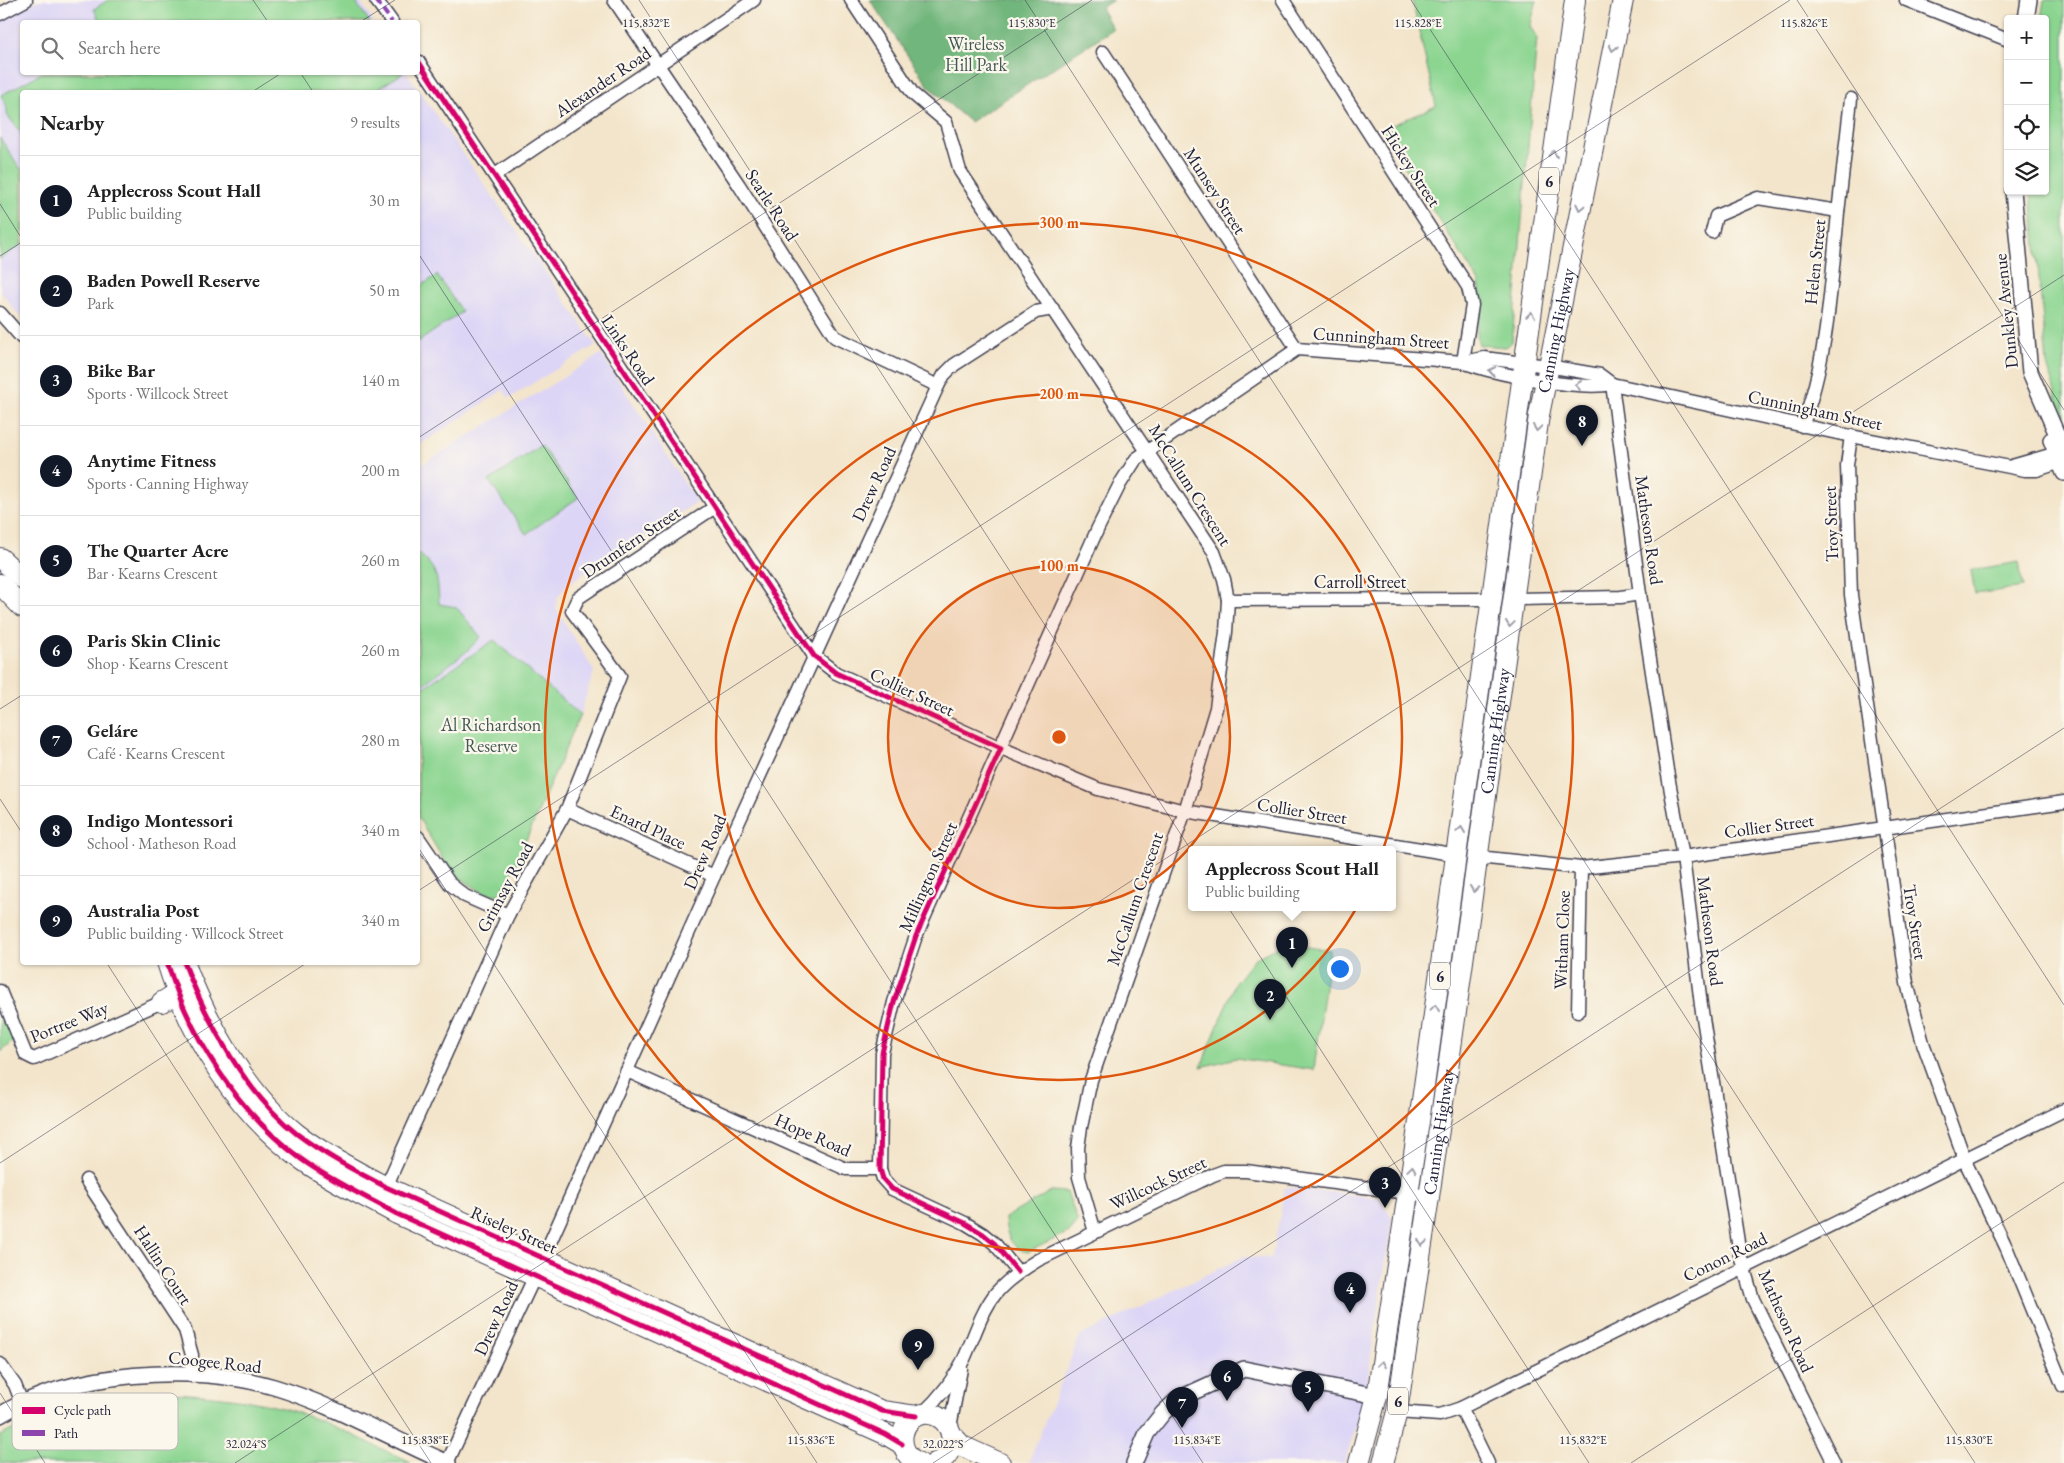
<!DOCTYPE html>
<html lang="en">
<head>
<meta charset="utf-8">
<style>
	body { margin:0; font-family:"EB Garamond",serif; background:#f2f2f2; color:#222 }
	.controls { position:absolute; right:15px; top:15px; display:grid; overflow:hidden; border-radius:5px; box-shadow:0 1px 4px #0004 }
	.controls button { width:45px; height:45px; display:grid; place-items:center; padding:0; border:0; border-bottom:1px solid #e0e0e0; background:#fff; color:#222; font:25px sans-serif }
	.you { position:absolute; left:1339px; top:968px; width:18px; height:18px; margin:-12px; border:4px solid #fff; border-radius:50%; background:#1a73e8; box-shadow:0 0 0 8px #1a73e833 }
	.badge { display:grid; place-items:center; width:32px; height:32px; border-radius:50%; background:#111827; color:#fff; font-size:16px; font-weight:700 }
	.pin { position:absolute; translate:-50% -41px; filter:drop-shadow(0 1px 2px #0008) }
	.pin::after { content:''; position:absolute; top:26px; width:18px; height:15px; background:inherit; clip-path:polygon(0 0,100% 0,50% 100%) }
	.popup { position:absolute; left:1188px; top:846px; width:208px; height:65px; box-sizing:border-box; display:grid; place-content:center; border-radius:5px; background:#fff; filter:drop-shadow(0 1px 4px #0005); font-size:16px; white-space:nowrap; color:#767676 }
	.popup b { font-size:19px; color:#222 }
	.popup::after { content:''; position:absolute; left:50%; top:100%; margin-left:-10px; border:10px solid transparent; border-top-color:#fff }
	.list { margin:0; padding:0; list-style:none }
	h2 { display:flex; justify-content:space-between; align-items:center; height:65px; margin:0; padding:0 20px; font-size:21px }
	h2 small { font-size:16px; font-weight:400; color:#767676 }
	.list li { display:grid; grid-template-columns:32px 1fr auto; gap:15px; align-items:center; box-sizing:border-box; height:90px; padding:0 20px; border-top:1px solid #e0e0e0 }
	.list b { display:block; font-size:19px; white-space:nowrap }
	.list p { margin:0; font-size:16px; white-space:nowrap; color:#767676 }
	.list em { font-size:16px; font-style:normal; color:#767676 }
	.icon { flex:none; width:28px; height:28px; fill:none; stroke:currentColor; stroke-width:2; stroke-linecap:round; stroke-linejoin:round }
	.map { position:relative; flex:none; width:2064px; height:1463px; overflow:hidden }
	.search { position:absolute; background:#fff; box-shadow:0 1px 4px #0004; left:20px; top:20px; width:400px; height:55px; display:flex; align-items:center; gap:12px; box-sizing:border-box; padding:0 18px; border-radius:5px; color:#767676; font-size:19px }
	.panel { position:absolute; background:#fff; box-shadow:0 1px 4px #0004; left:20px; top:90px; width:400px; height:875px; border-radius:5px }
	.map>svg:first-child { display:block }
	.built { fill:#ddd5f6 }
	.green { fill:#8cd591; stroke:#577c66 }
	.forest { fill:#71b67b; stroke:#4a6c5b }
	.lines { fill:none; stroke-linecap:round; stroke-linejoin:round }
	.minor-casing { stroke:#413f51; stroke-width:15 }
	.tertiary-casing { stroke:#413f51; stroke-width:18 }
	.trunk-casing { stroke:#413f51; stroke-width:22 }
	.minor { stroke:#fff; stroke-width:12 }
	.tertiary { stroke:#fff; stroke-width:15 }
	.trunk { stroke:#fff; stroke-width:20 }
	.quiet { stroke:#8e44ad; stroke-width:4; stroke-dasharray:8 4; stroke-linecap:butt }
	.cycleway-casing { stroke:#fbf7ec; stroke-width:8 }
	.cycleway { stroke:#d6006c; stroke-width:5 }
	.oneway { stroke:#9c9ca7 }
	.ticks { fill:none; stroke:#22223b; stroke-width:1; stroke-opacity:0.45 }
	.ring { fill:none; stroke:#de560e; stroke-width:2.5 }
	.labels { text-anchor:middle; stroke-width:4.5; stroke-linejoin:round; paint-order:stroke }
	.shield { fill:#fbf7ec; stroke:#636270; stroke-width:1 }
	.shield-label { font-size:16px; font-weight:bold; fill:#22223b }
	.park-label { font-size:18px; fill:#425855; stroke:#fbf7ec }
	.street-label { font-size:18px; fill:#22223b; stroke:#fbf7ec }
	.key { fill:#fbf7ec; stroke:#bab7b7; stroke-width:1 }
	.key-label { font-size:14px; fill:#22223b }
	.ticks-label { font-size:12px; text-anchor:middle; fill:#22223b; stroke:#fbf7ec; stroke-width:4.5; stroke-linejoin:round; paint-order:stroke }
	.centre { fill:#de560e; stroke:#fbf7ec; stroke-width:2.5 }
	.ring-label { font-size:15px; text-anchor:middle; font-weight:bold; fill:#de560e; stroke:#fbf7ec; stroke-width:4.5; stroke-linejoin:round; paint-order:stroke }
</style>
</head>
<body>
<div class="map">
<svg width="2064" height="1463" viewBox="0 0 2064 1463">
	<rect width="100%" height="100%" fill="#fbf7ec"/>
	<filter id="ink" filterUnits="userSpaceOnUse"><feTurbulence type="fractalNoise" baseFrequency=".02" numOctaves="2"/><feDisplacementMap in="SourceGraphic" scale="10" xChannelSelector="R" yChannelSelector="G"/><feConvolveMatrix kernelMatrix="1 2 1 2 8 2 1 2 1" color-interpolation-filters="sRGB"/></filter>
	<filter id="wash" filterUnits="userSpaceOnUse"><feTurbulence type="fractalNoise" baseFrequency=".0096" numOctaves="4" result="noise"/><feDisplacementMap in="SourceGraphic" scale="20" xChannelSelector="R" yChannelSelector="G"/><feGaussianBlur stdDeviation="1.12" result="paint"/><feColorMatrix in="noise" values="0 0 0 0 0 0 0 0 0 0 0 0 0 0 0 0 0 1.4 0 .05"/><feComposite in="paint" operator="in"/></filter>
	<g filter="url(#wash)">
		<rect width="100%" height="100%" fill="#f3e5cb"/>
		<g class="built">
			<polygon points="39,0 359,0 374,22 22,22 22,72 407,73 596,345 509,398 503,390 418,446 418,92 22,92 22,319 0,291 0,20"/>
			<polygon points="601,354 697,502 568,584 557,598 556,609 594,671 580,715 508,882 498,895 483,893 449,867 418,815 418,467"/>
			<polygon points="1285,1187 1380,1198 1392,1219 1367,1382 1355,1430 1344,1463 1033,1463 1029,1461 1080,1336 1243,1257 1272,1258"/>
		</g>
		<g class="green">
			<polygon points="108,0 354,0 370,22 100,22 94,9"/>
			<path d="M 1412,0 L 1537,0 L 1530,27 L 1537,37 L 1512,342 L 1506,347 L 1479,345 C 1473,330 1483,302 1479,282 L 1381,130 L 1436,106 Z"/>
			<polygon points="2044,0 2064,0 2064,425 2047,364 2031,191 2045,191 2045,19 2041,19"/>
			<polygon points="42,73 403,72 403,73 373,92 22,92 22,134 7,115 7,108 1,95"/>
			<polygon points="0,138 22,171 22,244 0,259"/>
			<polygon points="437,275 462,312 418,342 418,288"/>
			<polygon points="541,445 578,498 526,534 489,481"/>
			<path d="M 418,553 C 438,569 438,578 439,604 L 456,607 L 481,637 L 466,652 L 418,688 Z"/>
			<polygon points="2019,562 2023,587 1975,594 1971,570"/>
			<polygon points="494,640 580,715 508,882 498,895 483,893 450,871 418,817 418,691"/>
			<polygon points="1283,944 1330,950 1314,1070 1236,1058 1201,1067 1235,983 1254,959"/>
			<polygon points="0,997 15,1040 0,1052"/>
			<path d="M 1051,1191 L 1067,1192 L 1078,1222 L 1071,1231 L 1028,1252 C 1011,1250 1005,1232 1005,1218 Z"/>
			<path d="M 154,1392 C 198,1394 242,1397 286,1409 C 329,1421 370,1444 411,1463 L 0,1463 L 0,1436 C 55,1407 93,1400 154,1392 Z"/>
		</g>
		<polygon class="forest" points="870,0 1113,0 1101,8 1113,29 970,122 929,87"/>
	</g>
	<g filter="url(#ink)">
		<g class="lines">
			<defs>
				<g id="minor">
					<polyline points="376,0 392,22"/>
					<polyline points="614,0 739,185 835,337 938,386"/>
					<polyline points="851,0 913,94 946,122 960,171 1214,552 1224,579 1228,600 1226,632 1216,708 1185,811 1091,1080 1081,1127 1078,1148 1079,1177 1095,1232"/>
					<polyline points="1283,0 1468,287 1472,305 1463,362"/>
					<polyline points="1906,0 2008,40"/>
					<polyline points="0,14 26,0"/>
					<polyline points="1103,52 1297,349"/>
					<polyline points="418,61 814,656 836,673 1001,748 1098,789 1185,811 1458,855"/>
					<polyline points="495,175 754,0"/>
					<polyline points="1712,232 1716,216 1758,198 1838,211"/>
					<polyline points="0,313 22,338"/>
					<path d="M 1463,362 C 1493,374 1581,391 1612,384"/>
					<polyline points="1612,384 1640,594 1667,770 1683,857 1701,1005 1740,1255 1753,1299 1834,1463"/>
					<path d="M 1802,426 C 1828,359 1831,283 1838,213 C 1842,175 1847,137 1851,99"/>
					<polyline points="1851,436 1847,465 1851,595 1907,983 1923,1043 1966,1163 2007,1249 2063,1386"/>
					<polyline points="2012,466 2064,451"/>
					<polyline points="1514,599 1621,597 1640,594"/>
					<polyline points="1228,600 1492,599"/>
					<polyline points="567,809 714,876"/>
					<polyline points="418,837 450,884 465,896 508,915"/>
					<polyline points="1478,857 1581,868 1683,857 2064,802"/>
					<polyline points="0,991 26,1055 34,1059 162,1002"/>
					<polyline points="1578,1012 1581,868"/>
					<polyline points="627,1071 846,1169 880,1169"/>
					<polyline points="86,1180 185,1330 192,1355 191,1376"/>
					<polyline points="386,1187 508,915 567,809 620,676 572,611 578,598 715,507"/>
					<polyline points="1018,1272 995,1244 983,1234 965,1223 892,1189 883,1179 880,1169 882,1053 894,1002 916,936 1098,528 1120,484 1136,459 1297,349 1463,362 1484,358 1548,366 1600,375 1612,384 1851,436 2025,470 2037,470 2064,461"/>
					<polyline points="0,1364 15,1385 22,1403"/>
					<polyline points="1461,1408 1488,1463"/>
					<polyline points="1397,1412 1440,1415 1461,1408 2064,1110"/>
					<path d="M 922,1414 C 938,1399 954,1379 964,1359 C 974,1337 981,1312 996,1293 C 1008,1279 1023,1269 1038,1260 L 1213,1175 L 1224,1171 L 1246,1171 L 1429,1196"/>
					<polyline points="950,1427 961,1369"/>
					<polyline points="447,1463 535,1276 714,876 938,386 944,375 954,365 1036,312 1053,309"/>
				</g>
				<g id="tertiary">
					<polyline points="2026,19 2029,0"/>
					<polyline points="2013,191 2030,372 2064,451"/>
					<polyline points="2051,440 2064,473"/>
					<path d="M 0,1415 C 72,1371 194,1363 274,1387 C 334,1405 390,1438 448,1463"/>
					<polyline points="1134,1463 1147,1433 1163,1413 1178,1399 1244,1369 1377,1396"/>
				</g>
				<g id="trunk">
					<polyline points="0,558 22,578"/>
					<polyline points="0,584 22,607"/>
					<path d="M 167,962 C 190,1037 238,1113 301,1159 C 331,1181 365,1196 397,1214 L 885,1434 L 902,1444"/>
					<path d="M 184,962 C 207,1022 246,1094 297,1134 C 325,1155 355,1171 386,1187 L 882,1411 L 916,1416"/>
					<polyline points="162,1002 190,986"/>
					<polyline points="952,1435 962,1446 1000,1463"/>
					<path d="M 919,1463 C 892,1453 900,1411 929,1414 C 955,1417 961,1455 935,1463"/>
					<polyline points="1359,1463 1377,1396 1420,1115 1575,0"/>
					<path id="s1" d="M 1383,1463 L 1397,1412 L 1448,1069 L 1539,415 L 1623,0"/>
				</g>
			</defs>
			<use href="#minor" class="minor-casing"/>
			<use href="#tertiary" class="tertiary-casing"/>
			<use href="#trunk" class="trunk-casing"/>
			<use href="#minor" class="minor"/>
			<use href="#tertiary" class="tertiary"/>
			<use href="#trunk" class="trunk"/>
			<polyline class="quiet" points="376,0 392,22"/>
			<defs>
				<g id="cycleway">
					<polyline points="418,61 814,656 836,673 1001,748 916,936 894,1002 882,1053 880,1169 883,1179 892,1189 965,1223 983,1234 995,1244 1018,1272"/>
					<path d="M 167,962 C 190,1037 238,1113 301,1159 C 331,1181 365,1196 397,1214 L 885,1434 L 902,1444"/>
					<path d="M 184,962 C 207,1022 246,1094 297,1134 C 325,1155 355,1171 386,1187 L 882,1411 L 916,1416"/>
				</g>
			</defs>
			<use href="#cycleway" class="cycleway-casing"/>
			<use href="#cycleway" class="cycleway"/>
		</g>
		<defs><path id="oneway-chevron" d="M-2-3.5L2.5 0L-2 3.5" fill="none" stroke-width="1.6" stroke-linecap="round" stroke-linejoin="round" transform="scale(1.25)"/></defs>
		<g class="oneway">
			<use href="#oneway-chevron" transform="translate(1613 48) rotate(102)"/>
			<use href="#oneway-chevron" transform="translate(1553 154) rotate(-82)"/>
			<use href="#oneway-chevron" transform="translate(1580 207) rotate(102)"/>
			<use href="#oneway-chevron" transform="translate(1531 315) rotate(-82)"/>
			<use href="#oneway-chevron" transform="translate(1492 371) rotate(-170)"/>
			<use href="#oneway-chevron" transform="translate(1578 385) rotate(-172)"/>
			<use href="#oneway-chevron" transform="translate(1537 428) rotate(98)"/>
			<use href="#oneway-chevron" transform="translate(1510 624) rotate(98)"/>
			<use href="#oneway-chevron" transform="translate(1461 830) rotate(-82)"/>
			<use href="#oneway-chevron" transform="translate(1474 889) rotate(98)"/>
			<use href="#oneway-chevron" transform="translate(1435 1008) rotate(-82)"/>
			<use href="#oneway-chevron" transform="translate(1412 1169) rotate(-82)"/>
			<use href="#oneway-chevron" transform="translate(1422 1243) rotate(99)"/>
			<use href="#oneway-chevron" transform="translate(1382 1364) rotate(-81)"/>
		</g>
	</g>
	<path class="ticks" d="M 253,0 L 268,22M 639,0 L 1589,1463M 1025,0 L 1975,1463M 1411,0 L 2064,1005M 1797,0 L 2064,410M 360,22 L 395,0M 300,72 L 313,92M 252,92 L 283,72M 0,204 L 22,239M 418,253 L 1203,1463M 0,256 L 22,242M 418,438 L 1092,0M 0,709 L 22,695M 0,799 L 22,833M 418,847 L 817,1463M 418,891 L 1790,0M 106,962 L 431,1463M 0,1163 L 308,962M 0,1393 L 45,1463M 235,1463 L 2064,275M 933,1463 L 2064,728M 1631,1463 L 2064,1182"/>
	<circle cx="1059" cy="737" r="171" fill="#de560e" fill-opacity=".12"/>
	<g class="ring">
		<circle cx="1059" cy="737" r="171"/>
		<circle cx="1059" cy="737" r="343"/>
		<circle cx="1059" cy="737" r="514"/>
	</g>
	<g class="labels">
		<g class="shield">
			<rect x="1539" y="167.5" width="20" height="27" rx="4"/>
			<rect x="1430" y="962.5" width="20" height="27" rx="4"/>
			<rect x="1388" y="1387.5" width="20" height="27" rx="4"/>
		</g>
		<g class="shield-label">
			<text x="1549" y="187">6</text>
			<text x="1440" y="982">6</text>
			<text x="1398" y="1407">6</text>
		</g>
		<g class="park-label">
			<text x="976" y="50">Wireless<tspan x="976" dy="21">Hill Park</tspan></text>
			<text x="491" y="731">Al Richardson<tspan x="491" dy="21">Reserve</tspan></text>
		</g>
		<g class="street-label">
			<text transform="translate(603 82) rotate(-34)" y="6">Alexander Road</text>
			<text transform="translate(1411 166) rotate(57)" y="6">Hickey Street</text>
			<text transform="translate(1215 191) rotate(57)" y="6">Munsey Street</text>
			<text transform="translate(772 205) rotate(57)" y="6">Searle Road</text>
			<text transform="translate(1815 262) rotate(-84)" y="6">Helen Street</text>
			<text transform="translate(2006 311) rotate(-96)" y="6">Dunkley Avenue</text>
			<text dy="6" stroke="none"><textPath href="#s1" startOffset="1146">Canning Highway</textPath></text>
			<text transform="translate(1381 338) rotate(4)" y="6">Cunningham Street</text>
			<text transform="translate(628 350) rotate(56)" y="6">Links Road</text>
			<text transform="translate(1815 410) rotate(12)" y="6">Cunningham Street</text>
			<text transform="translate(874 484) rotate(-65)" y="6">Drew Road</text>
			<text transform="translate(1190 485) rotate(58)" y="6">McCallum Crescent</text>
			<text transform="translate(1831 524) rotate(-92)" y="6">Troy Street</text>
			<text transform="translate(1649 530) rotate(82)" y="6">Matheson Road</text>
			<text transform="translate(631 542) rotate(-34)" y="6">Drumfern Street</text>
			<text x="1360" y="588">Carroll Street</text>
			<text transform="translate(912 692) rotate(25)" y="6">Collier Street</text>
			<text dy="6" stroke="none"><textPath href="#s1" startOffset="741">Canning Highway</textPath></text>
			<text transform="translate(1302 811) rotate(9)" y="6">Collier Street</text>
			<text transform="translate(1769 826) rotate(-8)" y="6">Collier Street</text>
			<text transform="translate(648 827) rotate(25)" y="6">Enard Place</text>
			<text transform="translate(705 852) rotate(-66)" y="6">Drew Road</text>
			<text transform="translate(928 877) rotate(-66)" y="6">Millington Street</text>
			<text transform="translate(505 887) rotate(-62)" y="6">Grimsay Road</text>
			<text transform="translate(1135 899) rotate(-71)" y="6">McCallum Crescent</text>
			<text transform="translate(1915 922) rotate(81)" y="6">Troy Street</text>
			<text transform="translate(1710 931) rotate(83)" y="6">Matheson Road</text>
			<text transform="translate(1562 940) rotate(-88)" y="6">Witham Close</text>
			<text transform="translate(69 1022) rotate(-22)" y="6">Portree Way</text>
			<text dy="6" stroke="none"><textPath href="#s1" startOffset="336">Canning Highway</textPath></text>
			<text transform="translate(813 1135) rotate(24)" y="6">Hope Road</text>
			<text transform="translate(1158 1183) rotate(-25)" y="6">Willcock Street</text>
			<text transform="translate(514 1230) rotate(24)" y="6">Riseley Street</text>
			<text transform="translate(1725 1257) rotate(-26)" y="6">Conon Road</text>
			<text transform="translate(163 1265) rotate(57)" y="6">Hallin Court</text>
			<text transform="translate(496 1318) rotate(-65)" y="6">Drew Road</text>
			<text transform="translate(1786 1321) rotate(66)" y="6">Matheson Road</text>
			<text transform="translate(215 1362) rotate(6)" y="6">Coogee Road</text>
		</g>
	</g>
	<rect x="12" y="1393" width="166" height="57" rx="8" class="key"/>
	<rect x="22" y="1407" width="23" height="7" fill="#d6006c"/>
	<rect x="22" y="1430" width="23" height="6" fill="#8e44ad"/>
	<g class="key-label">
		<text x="54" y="1415">Cycle path</text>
		<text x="54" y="1438">Path</text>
	</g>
	<g class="ticks-label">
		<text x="646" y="27">115.832°E</text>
		<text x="1032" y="27">115.830°E</text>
		<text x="1418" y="27">115.828°E</text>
		<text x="1804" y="27">115.826°E</text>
		<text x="425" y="1444">115.838°E</text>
		<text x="811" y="1444">115.836°E</text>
		<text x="1197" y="1444">115.834°E</text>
		<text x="1583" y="1444">115.832°E</text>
		<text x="1969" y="1444">115.830°E</text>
		<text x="246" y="1448">32.024°S</text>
		<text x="943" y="1448">32.022°S</text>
	</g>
	<circle cx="1059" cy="737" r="8" class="centre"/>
	<g class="ring-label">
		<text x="1059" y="228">300 m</text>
		<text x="1059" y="399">200 m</text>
		<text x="1059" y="571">100 m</text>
	</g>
</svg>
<div class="controls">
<button>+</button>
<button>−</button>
<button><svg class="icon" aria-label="locate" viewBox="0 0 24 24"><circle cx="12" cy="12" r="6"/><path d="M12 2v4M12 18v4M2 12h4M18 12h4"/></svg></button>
<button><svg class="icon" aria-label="layers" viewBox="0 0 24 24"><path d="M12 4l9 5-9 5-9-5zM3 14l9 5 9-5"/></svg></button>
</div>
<div class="you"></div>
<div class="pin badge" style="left:1292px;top:968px">1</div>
<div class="popup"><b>Applecross Scout Hall</b>Public building</div>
<div class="pin badge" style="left:1270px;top:1020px">2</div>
<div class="pin badge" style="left:1385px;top:1208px">3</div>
<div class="pin badge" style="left:1350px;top:1313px">4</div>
<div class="pin badge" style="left:1308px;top:1412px">5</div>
<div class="pin badge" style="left:1227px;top:1401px">6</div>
<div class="pin badge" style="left:1182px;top:1428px">7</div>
<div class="pin badge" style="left:1582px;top:446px">8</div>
<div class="pin badge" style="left:918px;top:1370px">9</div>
<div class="search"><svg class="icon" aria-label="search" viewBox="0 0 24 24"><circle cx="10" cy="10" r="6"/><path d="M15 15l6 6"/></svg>Search here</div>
<section class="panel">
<h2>Nearby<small>9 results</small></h2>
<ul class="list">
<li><span class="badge">1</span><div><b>Applecross Scout Hall</b><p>Public building</p></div><em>30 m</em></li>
<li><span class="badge">2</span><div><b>Baden Powell Reserve</b><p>Park</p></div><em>50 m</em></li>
<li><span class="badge">3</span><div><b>Bike Bar</b><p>Sports · Willcock Street</p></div><em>140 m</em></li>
<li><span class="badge">4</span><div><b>Anytime Fitness</b><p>Sports · Canning Highway</p></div><em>200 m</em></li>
<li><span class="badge">5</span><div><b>The Quarter Acre</b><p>Bar · Kearns Crescent</p></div><em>260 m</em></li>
<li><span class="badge">6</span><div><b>Paris Skin Clinic</b><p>Shop · Kearns Crescent</p></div><em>260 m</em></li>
<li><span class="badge">7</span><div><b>Geláre</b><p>Café · Kearns Crescent</p></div><em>280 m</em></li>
<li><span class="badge">8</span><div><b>Indigo Montessori</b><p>School · Matheson Road</p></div><em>340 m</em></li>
<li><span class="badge">9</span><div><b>Australia Post</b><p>Public building · Willcock Street</p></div><em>340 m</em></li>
</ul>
</section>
</div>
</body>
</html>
